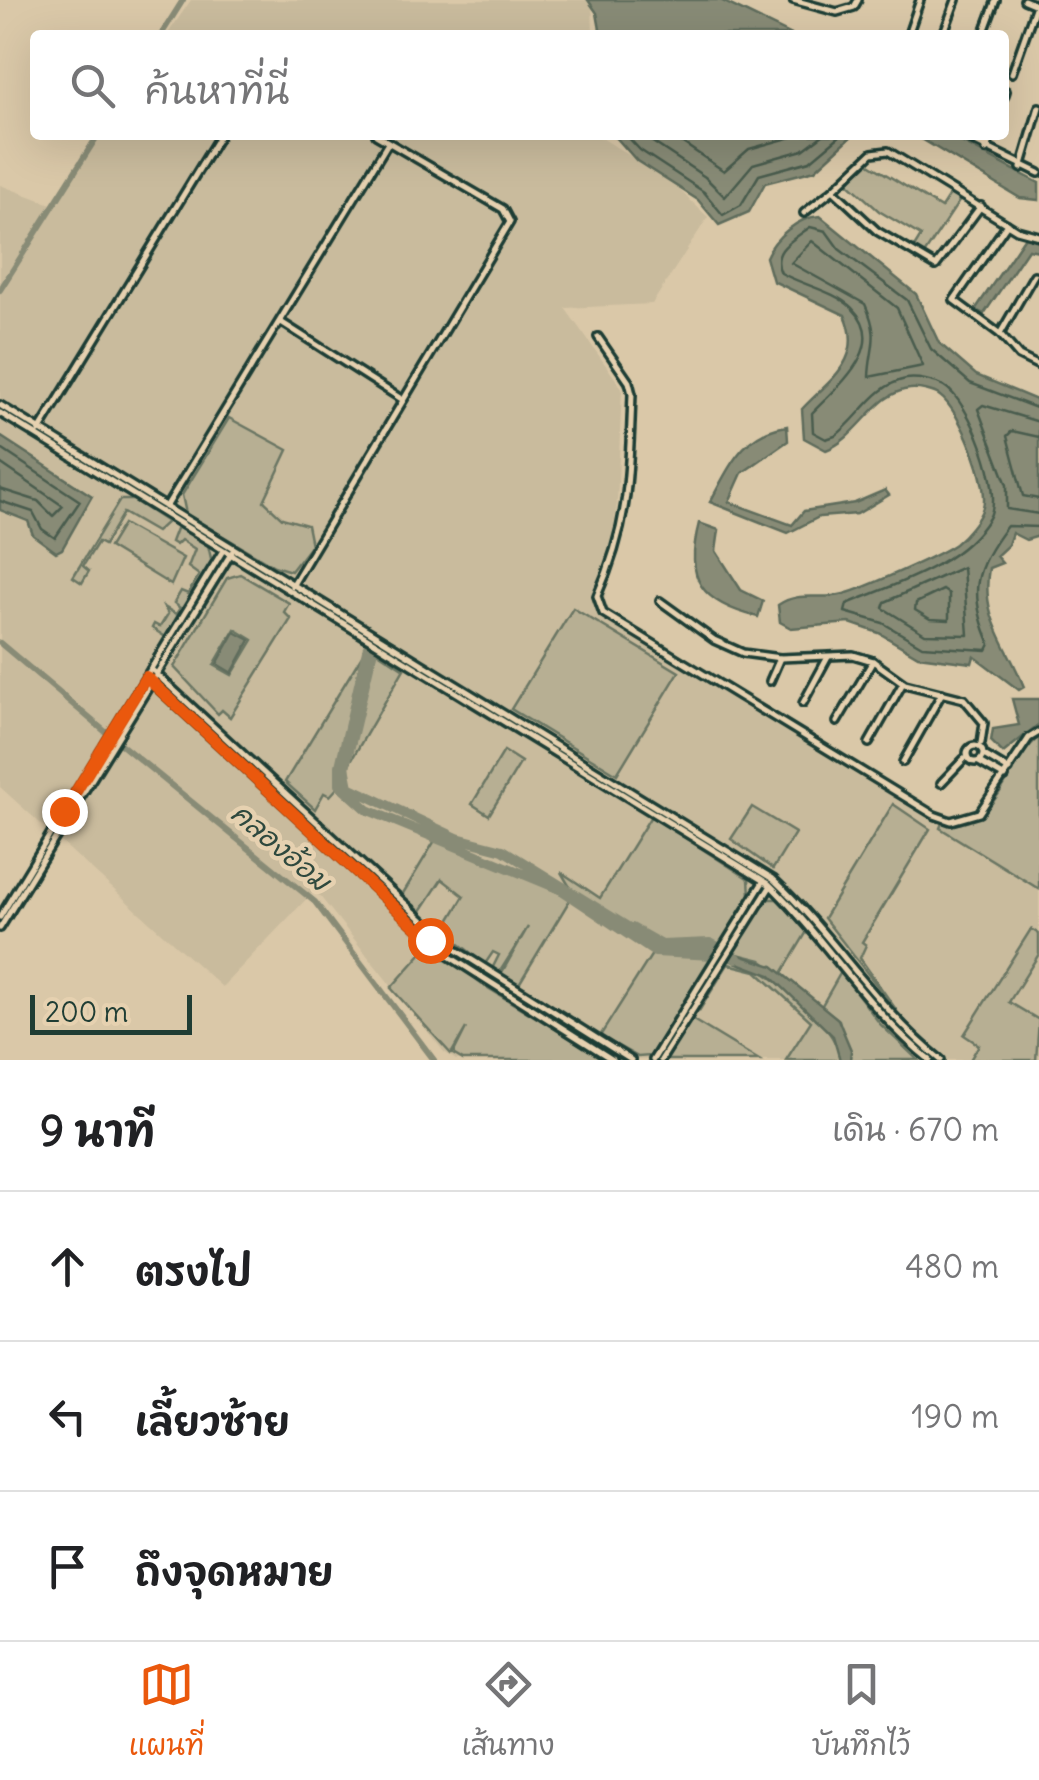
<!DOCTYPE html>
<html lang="th">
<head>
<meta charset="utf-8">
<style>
	body { margin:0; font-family:Delius,"Playpen Sans Thai",sans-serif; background:#f2f2f2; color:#202124 }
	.scale { position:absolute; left:30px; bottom:25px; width:162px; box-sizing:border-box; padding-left:10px; border:5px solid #1f3d34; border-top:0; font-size:28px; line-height:35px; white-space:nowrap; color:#1f3d34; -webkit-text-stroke:8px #e6d1b0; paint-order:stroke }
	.stop { position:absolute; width:30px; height:30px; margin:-22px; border:8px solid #ea580c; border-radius:50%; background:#fff }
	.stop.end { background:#ea580c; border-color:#fff; box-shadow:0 2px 10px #0008 }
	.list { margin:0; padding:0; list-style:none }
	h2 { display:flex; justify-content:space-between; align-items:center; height:130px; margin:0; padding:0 40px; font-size:42px }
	h2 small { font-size:32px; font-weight:400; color:#757577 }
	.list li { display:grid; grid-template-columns:65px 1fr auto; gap:30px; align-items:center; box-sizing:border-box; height:150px; padding:0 40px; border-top:2px solid #e0e0e0 }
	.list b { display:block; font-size:38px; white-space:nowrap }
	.list em { font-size:32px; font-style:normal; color:#757577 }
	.icon { flex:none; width:55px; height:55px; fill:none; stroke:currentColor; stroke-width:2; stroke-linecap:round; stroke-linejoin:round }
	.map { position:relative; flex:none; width:1039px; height:1060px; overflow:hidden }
	.search { position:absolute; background:#fff; box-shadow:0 10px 40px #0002; left:30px; right:30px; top:30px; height:110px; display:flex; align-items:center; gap:25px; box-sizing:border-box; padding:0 35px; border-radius:10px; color:#757577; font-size:38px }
	.sheet { height:580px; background:#fff }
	nav { display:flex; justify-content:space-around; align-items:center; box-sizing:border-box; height:140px; border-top:2px solid #e0e0e0; background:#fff; font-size:28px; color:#757577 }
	nav a { display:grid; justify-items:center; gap:5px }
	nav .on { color:#ea580c }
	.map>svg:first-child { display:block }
	.built { fill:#c9bb9d }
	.green { fill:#b7af93; stroke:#6b7664; stroke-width:2.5; fill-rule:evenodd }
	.water { fill:#888b76; stroke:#5e6c5c; stroke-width:2.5 }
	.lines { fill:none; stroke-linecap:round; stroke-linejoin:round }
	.shore { stroke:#495c4e; stroke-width:2.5 }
	.canal { stroke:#888b76; stroke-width:6 }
	.river { stroke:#888b76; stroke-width:10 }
	.minor-casing { stroke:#1f3d34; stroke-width:12 }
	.minor { stroke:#e6d1b0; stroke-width:5 }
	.route { stroke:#ea580c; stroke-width:12 }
	.labels { text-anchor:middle; stroke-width:9; stroke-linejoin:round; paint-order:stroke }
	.water-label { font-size:28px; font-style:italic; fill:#2f493e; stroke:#e6d1b0 }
</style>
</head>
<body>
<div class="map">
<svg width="1039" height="1060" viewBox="0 0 1039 1060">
	<rect width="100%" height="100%" fill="#dac8a8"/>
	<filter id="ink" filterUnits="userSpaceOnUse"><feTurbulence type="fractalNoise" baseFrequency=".01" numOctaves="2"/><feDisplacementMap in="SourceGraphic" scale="20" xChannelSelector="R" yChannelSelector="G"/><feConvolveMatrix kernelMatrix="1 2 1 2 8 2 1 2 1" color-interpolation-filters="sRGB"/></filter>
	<g filter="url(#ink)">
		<g class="built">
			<polygon points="191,0 587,0 592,3 593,35 167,35"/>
			<polygon points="101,135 597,135 670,181 708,217 652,304 565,308 622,388 617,504 603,613 934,815 979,813 1028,731 1039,730 1039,1060 456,1060 444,1052 315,890 222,987 0,787 0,185 54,205"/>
		</g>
		<g class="green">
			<polygon points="866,162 941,208 950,194 960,200 923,256 913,249 921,236 879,211 848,183"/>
			<polygon points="229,418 288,450 264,501 282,518 307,525 311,545 291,571 274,566 186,514 182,495"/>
			<polygon points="120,500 133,500 167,522 156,532 123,513 104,545 98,542 83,566 89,571 82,583 73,577"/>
			<polygon points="123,524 183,558 171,585 109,547"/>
			<polygon points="177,526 208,545 212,563 167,638 152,628 154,624 160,627 168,614 164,607 176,614 180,608 174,603 181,591 188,594 199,575 188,567 195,549 181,540 176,545 171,542"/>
			<path d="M 240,574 L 289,603 L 284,612 L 291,619 L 230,717 L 222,710 L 218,714 L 174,667 L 227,578 ZM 235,629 L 253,640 L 232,675 L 214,665 Z"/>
			<polygon points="573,608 679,672 617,774 511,709"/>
			<polygon points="367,647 340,785 330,796 324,793 315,809 285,782"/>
			<polygon points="375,650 404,669 349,764 349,787 344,768"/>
			<path d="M 1039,737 L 1039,889 L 940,828 L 942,823 C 997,834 1005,764 1039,737 Z"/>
			<polygon points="504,751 521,762 489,815 472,804"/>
			<polygon points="893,804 930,829 862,942 866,945 860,958 897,1011 824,918"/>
			<polygon points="752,807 795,833 773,869 731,839"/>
			<polygon points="651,816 749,879 750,895 718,947 709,943 662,945 571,889 561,872 600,898"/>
			<polygon points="437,837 571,898 519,984 501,974 528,927 499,973 492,969 499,955 493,952 485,964 443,931 464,896 442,879 421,911 402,895"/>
			<polygon points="769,899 777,899 808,930 781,975 761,960 733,953 760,904"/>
			<polygon points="1031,929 1039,934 1039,954 1009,1002 1039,1020 1036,1060 970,1060 979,1045 964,1035"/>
			<polygon points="429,945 488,988 606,1060 463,1060 453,1054 466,1028 451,1054 391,988"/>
			<polygon points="711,952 713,955 650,1056 638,1057 600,1036 652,954"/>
			<path d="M 728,959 C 740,964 755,966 766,974 C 791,991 838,1029 840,1060 L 786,1060 L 811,1021 L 756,971 L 728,964 L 699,1011 Z"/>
			<polygon points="841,972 880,1024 918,1060 850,1060 839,1020 821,1007"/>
			<polygon points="690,1018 693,1020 759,1060 665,1060"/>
		</g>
		<g class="water">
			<polygon points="588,0 720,0 792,35 601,35 597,13"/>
			<polygon points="614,135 853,135 815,170 765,183 749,212 719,225 698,200 637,161"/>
			<polygon points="915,135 948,135 1039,183 1039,200 1020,198"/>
			<path d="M 820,216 L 916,294 L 939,343 L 976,375 L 1039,401 L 1039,536 L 1026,540 L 1012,533 L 1008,545 L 996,556 L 1002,563 L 989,568 C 980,617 1008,645 1024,687 L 1019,690 L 974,656 L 972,663 L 918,656 L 879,633 L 850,623 L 791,628 L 780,622 L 778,605 C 799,590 821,601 844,594 C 863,589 941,554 955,544 C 965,536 980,519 983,507 C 990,485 960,410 940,396 C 934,391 918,388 910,389 C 875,392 859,438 826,450 L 804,438 L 802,409 C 830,379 865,360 845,315 L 773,281 L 766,257 C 774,238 798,217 820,216 Z"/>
			<polygon points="1025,237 1039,240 1039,251 1028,249 984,314 975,310"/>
			<path d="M 787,426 L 788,441 L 742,473 L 729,502 L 792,525 L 804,511 L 855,503 L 885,490 L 889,495 L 857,514 L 819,517 L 788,533 L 710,502 C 730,466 743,432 787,426 Z"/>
			<polygon points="0,436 92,496 62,549 56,552 33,535 28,521 0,510"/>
			<path d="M 699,523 L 719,530 L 716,551 L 741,590 L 763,601 L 758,617 C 701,603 684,580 699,523 Z"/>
			<polygon points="235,632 250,640 232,673 217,664"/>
			<polygon points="1012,699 1039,699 1039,724 1003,753 991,741 993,729 1019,725"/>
			<polygon points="731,952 773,966 838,1019 851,1050 850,1060 840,1060 833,1036 770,975 727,959"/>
		</g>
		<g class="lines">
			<g class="shore">
				<polyline points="626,135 640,150 704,192 723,215 741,205 759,175 810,161 841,135"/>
				<polyline points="642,135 705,177 725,197 753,164 803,150 823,135"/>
				<polyline points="671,135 724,171 749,149 799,135"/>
				<path d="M 812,241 L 897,308 L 923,366 L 869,377 C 870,346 881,339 865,304 L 791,263 Z"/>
				<path d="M 1039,409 L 970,383 L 931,349 L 907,300 L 839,249 L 826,231 L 810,227 C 793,240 770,250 781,273 C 802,285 835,291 852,308 C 891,347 835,388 812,413 L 813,432 L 826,439 L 835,436 C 860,418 874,385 906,379 C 917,377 934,381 944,386 C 970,401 1005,492 989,518 C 961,565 895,584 847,604 L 845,612 L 883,623 L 922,646 L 987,650 L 990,644 C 968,593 974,568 1007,526 L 1039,527"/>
				<polyline points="1039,422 983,405 978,409 1007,485 1007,509 1039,514"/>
				<polyline points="1039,437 1012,431 1007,436 1023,496 1039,499"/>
				<polyline points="0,448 80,501 55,538 42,529 33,512 0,501"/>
				<polyline points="0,463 63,506 53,516 38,501 0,489"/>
				<polygon points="963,567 968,635 925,634 883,608 885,602"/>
				<polygon points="943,590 949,594 949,620 930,619 915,610 916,603"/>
			</g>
			<g class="canal">
				<polyline points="161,35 183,0"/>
				<polyline points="0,290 98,135"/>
				<polyline points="0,643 108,734"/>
				<polyline points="113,738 315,902 434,1060"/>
			</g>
			<polyline class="river" points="632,928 662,945 710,943 718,947 714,955 655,952 562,890 368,810 340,785 340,766 368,646 373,649 345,767 349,787 457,838 503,850 660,947 706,947 736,958 737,958"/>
			<defs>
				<g id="minor">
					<polyline points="793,0 837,12 854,7 858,0"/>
					<polyline points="1024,0 1036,5"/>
					<polyline points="908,35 920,0"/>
					<polyline points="943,35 956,0"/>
					<polyline points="983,35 996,0"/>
					<polyline points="1012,73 1036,5 1039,7"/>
					<polyline points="1004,97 1006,91"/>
					<polyline points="961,135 1039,173"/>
					<polyline points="986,150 991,135"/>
					<polyline points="1021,168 1039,107"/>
					<polyline points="833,190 872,153 888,151 1017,230 1039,236"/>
					<polyline points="804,213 833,190 877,231 936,266 981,206"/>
					<polyline points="1007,224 954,300 1000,334 1019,356 1039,366"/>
					<polyline points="281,322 403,400"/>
					<polyline points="1000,334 1034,275"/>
					<path d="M 598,337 L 629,382 L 632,394 C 629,473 630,522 597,596 L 603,613 L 934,815 L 951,821 L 979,813 L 1029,738 L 1039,732"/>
					<path d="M 0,405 L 773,879 C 834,936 876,1008 941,1060"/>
					<path d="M 0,413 L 769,884 C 827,940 867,1010 930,1060"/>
					<polyline points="39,431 220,135"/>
					<polyline points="166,507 388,143"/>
					<polyline points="292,586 510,222 503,209 376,135"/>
					<polyline points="660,601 714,640 743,653 780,658 853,655 873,661 905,684 964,699 984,723 981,743"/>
					<polyline points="151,669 453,948 631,1060"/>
					<polyline points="146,677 447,955 613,1060"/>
					<polyline points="770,681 780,658"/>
					<polyline points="803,703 828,657"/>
					<polyline points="837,722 873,661"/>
					<polyline points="869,743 903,683"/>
					<circle cx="975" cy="754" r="8"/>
					<polyline points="984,755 1009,770"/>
					<polyline points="903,762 942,693"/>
					<polyline points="979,762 1005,777"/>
					<polyline points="941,783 964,759"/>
					<polyline points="0,917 222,552"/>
					<polyline points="0,928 232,552"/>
					<polyline points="653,1060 763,882"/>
					<polyline points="661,1060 770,887"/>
				</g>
			</defs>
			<use href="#minor" class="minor-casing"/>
			<use href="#minor" class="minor"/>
		</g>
	</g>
	<g class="lines" filter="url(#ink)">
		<polyline class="route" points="64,811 146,677 430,940"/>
	</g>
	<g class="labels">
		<g class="water-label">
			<text transform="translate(281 847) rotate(40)" y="10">คลองอ้อม</text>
		</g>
	</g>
</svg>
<div class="scale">200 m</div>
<div class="stop" style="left:430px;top:940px"></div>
<div class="stop end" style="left:64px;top:811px"></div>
<div class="search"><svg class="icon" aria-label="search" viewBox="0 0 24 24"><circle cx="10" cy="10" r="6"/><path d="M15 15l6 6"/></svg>ค้นหาที่นี่</div>
</div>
<section class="sheet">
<h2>9 นาที<small>เดิน · 670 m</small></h2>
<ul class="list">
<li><svg class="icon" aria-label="ahead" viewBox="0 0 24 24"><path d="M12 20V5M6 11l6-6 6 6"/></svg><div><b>ตรงไป</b></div><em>480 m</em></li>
<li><svg class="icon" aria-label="left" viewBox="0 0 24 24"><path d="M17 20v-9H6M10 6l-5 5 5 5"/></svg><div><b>เลี้ยวซ้าย</b></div><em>190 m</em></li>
<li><svg class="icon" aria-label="arrive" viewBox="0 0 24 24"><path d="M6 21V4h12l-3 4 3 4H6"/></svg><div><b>ถึงจุดหมาย</b></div></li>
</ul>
</section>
<nav>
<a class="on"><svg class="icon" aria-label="map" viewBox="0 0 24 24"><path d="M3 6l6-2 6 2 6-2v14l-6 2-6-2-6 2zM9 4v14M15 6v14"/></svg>แผนที่</a>
<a><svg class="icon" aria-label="directions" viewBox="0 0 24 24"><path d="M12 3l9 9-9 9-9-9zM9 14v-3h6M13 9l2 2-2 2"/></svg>เส้นทาง</a>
<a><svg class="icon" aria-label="saved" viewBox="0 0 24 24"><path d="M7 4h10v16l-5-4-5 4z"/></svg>บันทึกไว้</a>
</nav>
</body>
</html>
